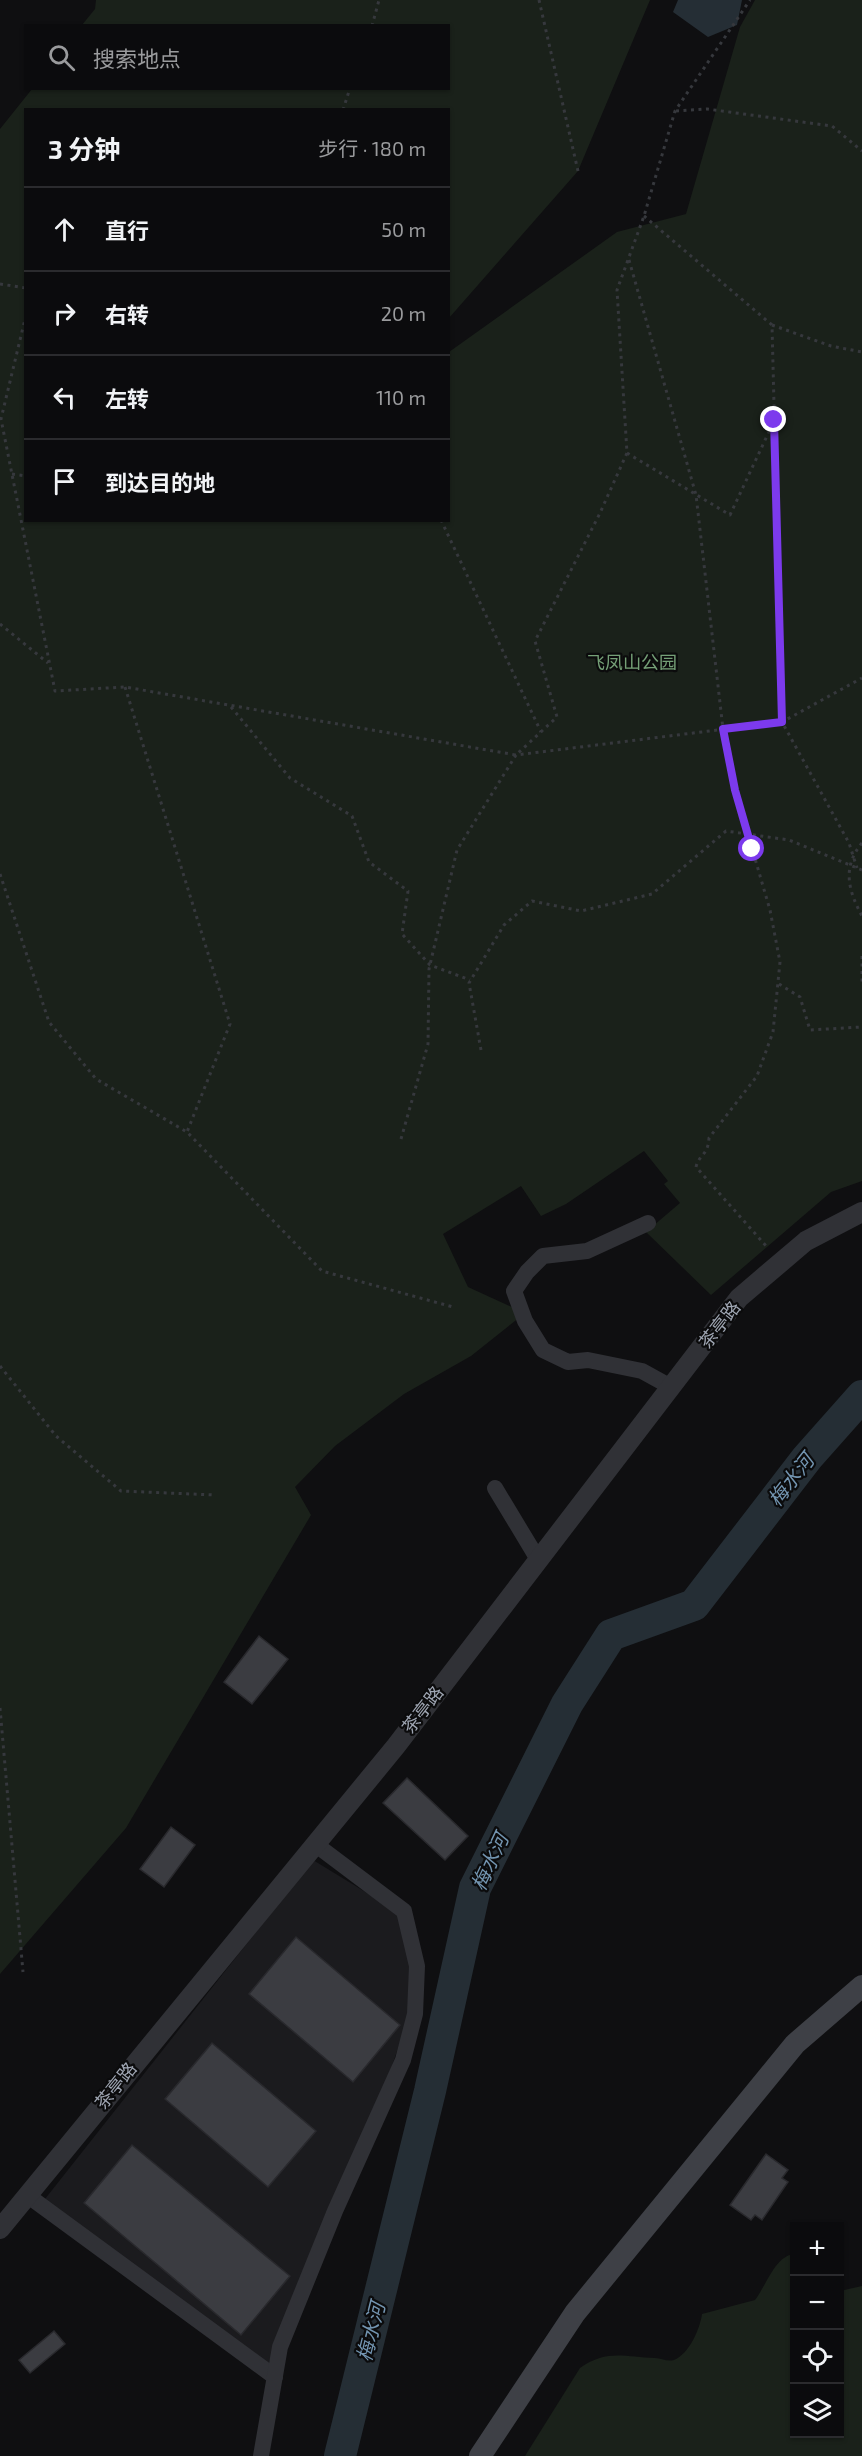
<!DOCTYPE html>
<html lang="zh">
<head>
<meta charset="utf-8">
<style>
	body { margin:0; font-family:"Exo 2","Noto Sans SC",sans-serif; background:#19191b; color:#f1f3f6 }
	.controls { position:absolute; right:18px; bottom:18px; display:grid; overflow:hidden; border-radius:0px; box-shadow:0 2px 4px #0004 }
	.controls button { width:54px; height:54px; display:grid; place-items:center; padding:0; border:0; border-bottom:2px solid #2b2b2e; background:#0b0b0d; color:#f1f3f6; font:30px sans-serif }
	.stop { position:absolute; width:18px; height:18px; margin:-14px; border:4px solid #7c3aed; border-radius:50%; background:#fff }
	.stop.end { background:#7c3aed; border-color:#fff; box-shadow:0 2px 6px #0008 }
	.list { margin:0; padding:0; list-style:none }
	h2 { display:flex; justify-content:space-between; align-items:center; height:78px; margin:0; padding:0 24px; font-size:26px }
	h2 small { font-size:20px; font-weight:400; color:#9a9b9d }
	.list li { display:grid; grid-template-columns:39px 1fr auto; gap:18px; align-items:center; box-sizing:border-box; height:84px; padding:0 24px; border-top:2px solid #2b2b2e }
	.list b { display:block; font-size:22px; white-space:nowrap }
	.list em { font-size:20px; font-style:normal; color:#9a9b9d }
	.icon { flex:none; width:33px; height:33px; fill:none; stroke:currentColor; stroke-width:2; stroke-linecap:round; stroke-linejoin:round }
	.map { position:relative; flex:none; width:862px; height:2456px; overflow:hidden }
	.search { position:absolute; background:#0b0b0d; box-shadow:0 2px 4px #0004; left:24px; top:24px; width:426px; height:66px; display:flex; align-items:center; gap:15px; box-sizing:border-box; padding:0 21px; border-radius:0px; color:#9a9b9d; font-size:22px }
	.panel { position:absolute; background:#0b0b0d; box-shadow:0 2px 4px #0004; left:24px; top:108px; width:426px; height:414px; border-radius:0px }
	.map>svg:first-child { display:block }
	.built { fill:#1b1b1e }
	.green { fill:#1a211a }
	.water { fill:#252e35 }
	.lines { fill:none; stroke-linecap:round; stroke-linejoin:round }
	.river { stroke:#252e35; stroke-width:32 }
	.building { fill:#3b3c41; stroke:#29292d; stroke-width:1.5 }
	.path { stroke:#36383d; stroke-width:3; stroke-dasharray:3 4.5; stroke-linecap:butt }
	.minor { stroke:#303136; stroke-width:16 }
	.tertiary { stroke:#303136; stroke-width:20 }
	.secondary { stroke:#3e4046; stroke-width:22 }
	.route { stroke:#7c3aed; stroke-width:8 }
	.labels { text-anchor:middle; stroke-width:4.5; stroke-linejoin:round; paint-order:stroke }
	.park-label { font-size:18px; fill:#75a077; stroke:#0b0b0c }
	.street-label { font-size:18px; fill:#9fa6b3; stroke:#0b0b0c }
	.water-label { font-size:20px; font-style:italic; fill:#7395b1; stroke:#0b0b0c }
</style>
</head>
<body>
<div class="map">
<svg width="862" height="2456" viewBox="0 0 862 2456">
	<rect width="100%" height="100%" fill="#0f0f11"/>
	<polygon class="built" points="313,1860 403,1915 414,1967 412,2007 381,2098 307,2266 268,2365 45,2199"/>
	<g class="green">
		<polygon points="96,0 650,0 578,171 449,318 448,110 26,110 26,520 448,520 449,352 617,232 686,214 740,27 755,0 862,0 862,1181 831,1192 711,1295 646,1232 680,1203 664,1184 668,1181 644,1151 566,1204 541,1216 521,1186 443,1234 468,1287 525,1313 471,1356 404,1394 335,1446 295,1487 311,1515 126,1828 0,1974 0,129 32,89 448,88 448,26 82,25 95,9"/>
		<path d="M 794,2254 L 794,2434 L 840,2434 L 840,2291 L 862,2286 L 862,2456 L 525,2456 L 580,2368 C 607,2349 624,2357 655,2358 C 661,2358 667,2362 674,2360 C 689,2354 700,2329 702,2314 L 755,2300 C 766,2286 775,2256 794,2254 Z"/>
	</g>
	<polygon class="water" points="678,0 742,0 737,25 708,37 673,12"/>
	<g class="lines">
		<polyline class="river" points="340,2456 430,2091 475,1888 567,1704 611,1635 694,1605 807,1458 862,1396"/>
	</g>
	<g class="building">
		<polygon points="259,1636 288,1659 252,1704 224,1682"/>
		<polygon points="407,1778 468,1836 445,1860 383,1803"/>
		<polygon points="171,1827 195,1845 164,1887 140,1869"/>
		<polygon points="296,1937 400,2025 353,2082 249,1994"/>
		<polygon points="212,2043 316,2131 268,2187 165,2099"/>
		<polygon points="132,2145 290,2276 241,2335 84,2203"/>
		<polygon points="766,2154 788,2170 782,2178 788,2182 762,2220 755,2215 751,2220 730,2205"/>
		<polygon points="54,2331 65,2344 30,2373 19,2360"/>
	</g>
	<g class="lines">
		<g class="path">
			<polyline points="539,0 578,171"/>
			<polyline points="372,26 379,0"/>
			<polyline points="343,110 350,88"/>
			<polyline points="676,111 707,109 832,126 862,151"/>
			<polyline points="644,216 772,325 782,722 849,843 857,868"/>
			<path d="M 629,260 L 696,495 L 723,729 L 735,790 L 770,910 L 780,962 L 773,1032 L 757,1076 L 709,1138 C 708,1156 699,1154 696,1167 L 767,1247"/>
			<polyline points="0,284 26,288"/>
			<polyline points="26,315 1,419 55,691 125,687 516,755 557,717 535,641 600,513 627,453 617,290 644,216 675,111 750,0"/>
			<polyline points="772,325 831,346 862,352"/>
			<polyline points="627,453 730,515 774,421"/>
			<polyline points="12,474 26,476"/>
			<polyline points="441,520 541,732"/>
			<polyline points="0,624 48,663"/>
			<polyline points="125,687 230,1024 187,1132"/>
			<polyline points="231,707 290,778 352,816 369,862 408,891 402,934 430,965 470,980"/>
			<path d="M 862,843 C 842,867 848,890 862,916"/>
			<polyline points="0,874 49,1022 96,1079 187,1132 322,1271 453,1307"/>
			<polyline points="862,956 862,984"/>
			<polyline points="779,984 800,997 810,1030 862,1027"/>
			<polyline points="481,1050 469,983 504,925 532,901 581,911 652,894 726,831 789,840 862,870"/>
			<polyline points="401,1139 428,1044 429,969 457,850 516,755 782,722 862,678"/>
			<polyline points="0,1366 56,1436 121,1491 215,1495"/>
			<polyline points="0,1708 23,1972"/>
		</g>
		<g class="minor">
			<polyline points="648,1223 587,1251 543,1256 527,1272 514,1291 525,1321 543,1350 568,1362 588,1360 642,1371 671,1387"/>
			<polyline points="495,1488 539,1561"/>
			<polyline points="27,2195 275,2377"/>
			<polyline points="261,2456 280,2347 335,2211 403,2060 415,2014 417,1966 404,1911 315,1844"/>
		</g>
		<polyline class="tertiary" points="0,2229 396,1746 739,1298 806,1241 862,1212"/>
		<polyline class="secondary" points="480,2456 575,2313 795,2044 862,1986"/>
	</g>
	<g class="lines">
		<polyline class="route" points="752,849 735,790 723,729 782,722 774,420"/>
	</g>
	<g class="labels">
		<g class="park-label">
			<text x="632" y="669">飞凤山公园</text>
		</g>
		<g class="street-label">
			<text transform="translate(720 1325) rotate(-52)" y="6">茶亭路</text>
			<text transform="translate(423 1710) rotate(-52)" y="6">茶亭路</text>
			<text transform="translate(116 2086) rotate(-51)" y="6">茶亭路</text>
		</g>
		<g class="water-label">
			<text transform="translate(791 1480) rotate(-52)" y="7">梅水河</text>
			<text transform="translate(490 1862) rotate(-65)" y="7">梅水河</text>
			<text transform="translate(371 2332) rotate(-76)" y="7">梅水河</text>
		</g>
	</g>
</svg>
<div class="controls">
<button>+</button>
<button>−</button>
<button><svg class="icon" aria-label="locate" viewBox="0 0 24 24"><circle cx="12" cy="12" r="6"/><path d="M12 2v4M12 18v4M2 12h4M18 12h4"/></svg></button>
<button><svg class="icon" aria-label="layers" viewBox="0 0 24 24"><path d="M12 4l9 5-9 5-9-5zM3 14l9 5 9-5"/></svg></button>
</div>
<div class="stop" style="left:752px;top:849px"></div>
<div class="stop end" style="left:774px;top:420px"></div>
<div class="search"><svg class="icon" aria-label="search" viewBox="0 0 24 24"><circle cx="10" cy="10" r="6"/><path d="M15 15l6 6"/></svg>搜索地点</div>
<section class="panel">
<h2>3 分钟<small>步行 · 180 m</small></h2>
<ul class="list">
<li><svg class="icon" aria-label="ahead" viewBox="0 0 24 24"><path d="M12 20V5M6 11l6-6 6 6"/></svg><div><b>直行</b></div><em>50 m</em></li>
<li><svg class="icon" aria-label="right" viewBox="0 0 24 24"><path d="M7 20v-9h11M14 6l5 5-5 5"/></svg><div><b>右转</b></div><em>20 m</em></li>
<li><svg class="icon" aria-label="left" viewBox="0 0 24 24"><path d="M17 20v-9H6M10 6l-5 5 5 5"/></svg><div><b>左转</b></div><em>110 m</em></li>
<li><svg class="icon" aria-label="arrive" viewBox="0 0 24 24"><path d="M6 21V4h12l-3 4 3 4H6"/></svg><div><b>到达目的地</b></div></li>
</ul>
</section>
</div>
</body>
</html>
